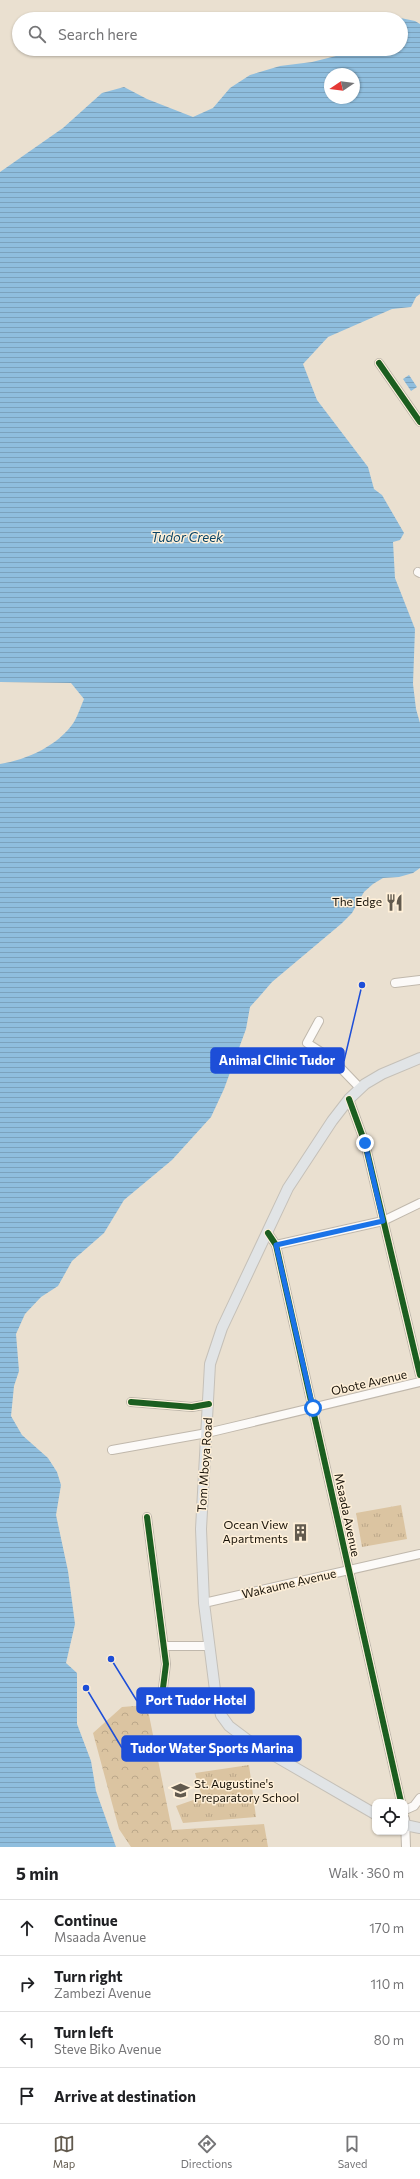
<!DOCTYPE html>
<html lang="en">
<head>
<meta charset="utf-8">
<style>
	body { margin:0; font-family:Commissioner,sans-serif; background:#f6f6f6; color:#202124 }
	.controls { position:absolute; right:12px; bottom:12px; display:grid; overflow:hidden; border-radius:8px; box-shadow:0 1px 3px #0004 }
	.controls button { width:36px; height:36px; display:grid; place-items:center; padding:0; border:0; border-bottom:1px solid #e0e0e0; background:#fff; color:#202124; font:20px sans-serif }
	.compass { position:absolute; left:324px; top:68px; width:36px; height:36px; border-radius:50%; background:#fff; box-shadow:0 1px 3px #0004; rotate:257deg }
	.stop { position:absolute; width:12px; height:12px; margin:-9px; border:3px solid #1a73e8; border-radius:50%; background:#fff }
	.stop.end { background:#1a73e8; border-color:#fff; box-shadow:0 1px 4px #0008 }
	.list { margin:0; padding:0; list-style:none }
	h2 { display:flex; justify-content:space-between; align-items:center; height:52px; margin:0; padding:0 16px; font-size:17px }
	h2 small { font-size:13px; font-weight:400; color:#757577 }
	.list li { display:grid; grid-template-columns:26px 1fr auto; gap:12px; align-items:center; box-sizing:border-box; height:56px; padding:0 16px; border-top:1px solid #e0e0e0 }
	.list b { display:block; font-size:15px; white-space:nowrap }
	.list p { margin:0; font-size:13px; white-space:nowrap; color:#757577 }
	.list em { font-size:13px; font-style:normal; color:#757577 }
	.icon { flex:none; width:22px; height:22px; fill:none; stroke:currentColor; stroke-width:2; stroke-linecap:round; stroke-linejoin:round }
	.map { position:relative; flex:none; width:420px; height:1847px; overflow:hidden }
	.search { position:absolute; background:#fff; box-shadow:0 1px 3px #0004; left:12px; right:12px; top:12px; height:44px; display:flex; align-items:center; gap:10px; box-sizing:border-box; padding:0 14px; border-radius:22px; color:#757577; font-size:15px }
	.sheet { height:276px; background:#fff }
	nav { display:flex; justify-content:space-around; align-items:center; box-sizing:border-box; height:56px; border-top:1px solid #e0e0e0; background:#fff; font-size:11px; color:#757577 }
	nav a { display:grid; justify-items:center; gap:2px }
	nav .on { color:#625a4e }
	.map>svg:first-child { display:block }
	.grass { fill:url(#grass-tufts) }
	.forest { fill:url(#forest-crowns) }
	.water { fill:url(#water-rules); fill-rule:evenodd }
	.lines { fill:none; stroke-linecap:round; stroke-linejoin:round }
	.minor-casing { stroke:#c0b8ac; stroke-width:10 }
	.major-casing { stroke:#c5c0b8; stroke-width:12 }
	.minor { stroke:#fcfaf8; stroke-width:8 }
	.major { stroke:#e1e4e6; stroke-width:10 }
	.cycleway-casing { stroke:#fff0d9; stroke-width:8 }
	.cycleway { stroke:#1b5e20; stroke-width:6 }
	.route { stroke:#1a73e8; stroke-width:5 }
	.labels { text-anchor:middle; stroke-width:3; stroke-linejoin:round; paint-order:stroke }
	.poi-label { font-size:12px; fill:#181208; stroke:#fff0d9; text-anchor:end }
	.street-label { font-size:12px; fill:#181208; stroke:#fff0d9 }
	.water-label { font-size:13px; font-style:italic; fill:#0a4466; stroke:#fff0d9 }
	.leader { fill:none; stroke:#1d4ed8; stroke-width:1.5 }
	.callout-dot { fill:#1d4ed8; stroke:#fff0d9; stroke-width:1.5 }
	.callout { fill:#1d4ed8; stroke:#1d4ed8; stroke-width:1.5 }
	.callout-label { font-size:13px; text-anchor:middle; font-weight:bold; fill:#fff }
</style>
</head>
<body>
<div class="map">
<svg width="420" height="1847" viewBox="0 0 420 1847">
	<defs>
		<pattern id="grass-tufts" width="24" height="20" patternUnits="userSpaceOnUse"><rect width="24" height="20" fill="#dbc4a1"/><path d="M3 7l-1-3M5 7V3M7 7l1-3M15 17l-1-3M17 17v-4M19 17l1-3" fill="none" stroke="#bba789"/></pattern>
		<pattern id="forest-crowns" width="20" height="18" patternUnits="userSpaceOnUse"><rect width="20" height="18" fill="#dbc4a1"/><path d="M2 6a3 3 0 1 1 6 0M12 15a3 3 0 1 1 6 0" fill="none" stroke="#bba789"/></pattern>
		<pattern id="water-rules" width="6" height="5" patternUnits="userSpaceOnUse"><rect width="6" height="5" fill="#8fbede"/><path d="M0 2.5h6" fill="none" stroke="#7ba2bd"/></pattern>
	</defs>
	<rect width="100%" height="100%" fill="#eae0d0"/>
	<g class="grass">
		<polygon points="401,1505 407,1539 362,1547 356,1513"/>
		<polygon points="249,1765 256,1817 183,1823 176,1806 202,1797 195,1773"/>
	</g>
	<polygon class="forest" points="147,1705 172,1830 264,1824 268,1847 131,1847 119,1829 93,1733 122,1707"/>
	<g class="water">
		<path d="M 391,16 L 415,21 L 420,24 L 420,294 L 416,297 L 411,307 L 392,309 L 328,337 L 303,364 L 317,400 L 368,467 L 374,489 L 382,495 L 404,533 L 400,540 L 393,542 L 395,578 L 415,629 L 413,684 L 416,709 L 420,723 L 420,868 L 413,873 L 399,877 L 383,878 L 373,884 L 364,892 L 352,913 L 341,924 L 272,982 L 259,997 L 250,1007 L 246,1029 L 224,1089 L 211,1117 L 172,1160 L 124,1200 L 104,1233 L 72,1261 L 58,1286 L 41,1297 L 25,1314 L 16,1334 L 19,1371 L 14,1386 L 11,1416 L 22,1435 L 48,1458 L 57,1472 L 61,1485 L 56,1515 L 68,1571 L 75,1624 L 66,1663 L 77,1673 L 77,1724 L 91,1761 L 96,1791 L 116,1847 L 0,1847 L 0,764 C 27,760 59,745 74,722 C 78,715 81,706 84,699 L 71,683 L 0,682 L 0,172 L 63,128 L 102,93 L 124,87 L 147,99 L 193,117 L 213,108 L 230,88 L 250,75 L 280,66 L 312,62 L 340,55 L 347,49 L 401,49 L 401,19 L 386,19 ZM 330,74 L 354,74 L 354,98 L 330,98 Z"/>
		<polygon points="409,375 417,387 411,391 403,379"/>
	</g>
	<g class="lines">
		<defs>
			<g id="minor">
				<polyline points="379,363 420,422"/>
				<polyline points="418,572 420,573"/>
				<polyline points="395,983 420,980"/>
				<polyline points="319,1021 307,1043 332,1059 360,1088"/>
				<polyline points="349,1099 365,1143 420,1375"/>
				<polyline points="268,1233 276,1245 401,1802"/>
				<polyline points="276,1245 383,1221 420,1203"/>
				<polyline points="131,1402 192,1407 209,1404"/>
				<polyline points="112,1450 207,1433 420,1382"/>
				<polyline points="147,1517 166,1664 162,1696"/>
				<polyline points="204,1603 420,1554"/>
				<polyline points="165,1646 209,1646"/>
				<polyline points="405,1810 414,1806 420,1798"/>
				<polyline points="405,1819 406,1847"/>
			</g>
			<g id="major">
				<polyline points="375,1814 249,1741 229,1726 221,1715 215,1690 204,1603 201,1529 210,1364 222,1328 288,1188 332,1121 349,1099 365,1084 382,1074 420,1058"/>
				<polyline points="405,1825 420,1828"/>
			</g>
		</defs>
		<use href="#minor" class="minor-casing"/>
		<use href="#major" class="major-casing"/>
		<use href="#minor" class="minor"/>
		<use href="#major" class="major"/>
		<defs>
			<g id="cycleway">
				<polyline points="379,363 420,422"/>
				<polyline points="349,1099 365,1143 420,1375"/>
				<polyline points="268,1233 276,1245 401,1802"/>
				<polyline points="131,1402 192,1407 209,1404"/>
				<polyline points="147,1517 166,1664 162,1696"/>
			</g>
		</defs>
		<use href="#cycleway" class="cycleway-casing"/>
		<use href="#cycleway" class="cycleway"/>
	</g>
	<g class="lines">
		<polyline class="route" points="313,1408 276,1245 383,1221 365,1143"/>
	</g>
	<defs>
		<symbol id="restaurant-bare" viewBox="-9 -9 18 18"><path d="M-5-6h1v4h1v-4h1v4h1v-4h1v5L-1.5 .5V6h-2V.5L-5-1ZM5-6V6H3V1.5H1.5Q1.5-4 5-6Z" fill="#625a4e" stroke="#fff0d9" stroke-width="2.5" paint-order="stroke"/></symbol>
		<symbol id="building-bare" viewBox="-9 -9 18 18"><path d="M-4-6H4V6H1V3H-1V6H-4ZM-2.5-4.3h1.7v1.8h-1.7ZM.8-4.3h1.7v1.8H.8ZM-2.5-1h1.7V.8h-1.7ZM.8-1h1.7V.8H.8Z" fill="#625a4e" stroke="#fff0d9" stroke-width="2.5" paint-order="stroke"/></symbol>
		<symbol id="school-bare" viewBox="-9 -9 18 18"><path d="M0-5L7-2L0 1L-7-2ZM-4 1L0 2.5L4 1V4Q0 6-4 4Z" fill="#625a4e" stroke="#fff0d9" stroke-width="2.5" paint-order="stroke"/></symbol>
	</defs>
	<g fill-rule="evenodd">
		<use href="#restaurant-bare" x="382" y="890" width="25" height="25"/>
		<use href="#building-bare" x="288" y="1520" width="25" height="25"/>
		<use href="#school-bare" x="168" y="1778" width="25" height="25"/>
	</g>
	<g class="labels">
		<g class="poi-label">
			<text x="382" y="906">The Edge</text>
			<text x="288" y="1529">Ocean View<tspan x="288" dy="14">Apartments</tspan></text>
			<text x="194" y="1788" text-anchor="start">St. Augustine's<tspan x="194" dy="14">Preparatory School</tspan></text>
		</g>
		<g class="street-label">
			<text transform="translate(369 1383) rotate(-13)" y="4">Obote Avenue</text>
			<text transform="translate(205 1465) rotate(-86)" y="4">Tom Mboya Road</text>
			<text transform="translate(347 1515) rotate(78)" y="4">Msaada Avenue</text>
			<text transform="translate(289 1584) rotate(-13)" y="4">Wakaume Avenue</text>
		</g>
		<g class="water-label">
			<text x="187" y="542">Tudor Creek</text>
		</g>
	</g>
	<path class="leader" d="M362 985L344 1061M111 1659L137 1701M86 1688L122 1748"/>
	<g class="callout-dot">
		<circle cx="362" cy="985" r="4"/>
		<circle cx="111" cy="1659" r="4"/>
		<circle cx="86" cy="1688" r="4"/>
	</g>
	<g class="callout">
		<rect x="211" y="1048" width="133" height="25" rx="4"/>
		<rect x="137" y="1688" width="117" height="25" rx="4"/>
		<rect x="122" y="1736" width="179" height="25" rx="4"/>
	</g>
	<g class="callout-label">
		<text x="277" y="1065">Animal Clinic Tudor</text>
		<text x="196" y="1705">Port Tudor Hotel</text>
		<text x="212" y="1753">Tudor Water Sports Marina</text>
	</g>
</svg>
<div class="controls">
<button><svg class="icon" aria-label="locate" viewBox="0 0 24 24"><circle cx="12" cy="12" r="6"/><path d="M12 2v4M12 18v4M2 12h4M18 12h4"/></svg></button>
</div>
<svg class="compass" viewBox="-18 -18 36 36"><path d="M0-13l5 13h-10z" fill="#e53935"/><path d="M0 13l5-13h-10z" fill="#757577"/></svg>
<div class="stop" style="left:313px;top:1408px"></div>
<div class="stop end" style="left:365px;top:1143px"></div>
<div class="search"><svg class="icon" aria-label="search" viewBox="0 0 24 24"><circle cx="10" cy="10" r="6"/><path d="M15 15l6 6"/></svg>Search here</div>
</div>
<section class="sheet">
<h2>5 min<small>Walk · 360 m</small></h2>
<ul class="list">
<li><svg class="icon" aria-label="ahead" viewBox="0 0 24 24"><path d="M12 20V5M6 11l6-6 6 6"/></svg><div><b>Continue</b><p>Msaada Avenue</p></div><em>170 m</em></li>
<li><svg class="icon" aria-label="right" viewBox="0 0 24 24"><path d="M7 20v-9h11M14 6l5 5-5 5"/></svg><div><b>Turn right</b><p>Zambezi Avenue</p></div><em>110 m</em></li>
<li><svg class="icon" aria-label="left" viewBox="0 0 24 24"><path d="M17 20v-9H6M10 6l-5 5 5 5"/></svg><div><b>Turn left</b><p>Steve Biko Avenue</p></div><em>80 m</em></li>
<li><svg class="icon" aria-label="arrive" viewBox="0 0 24 24"><path d="M6 21V4h12l-3 4 3 4H6"/></svg><div><b>Arrive at destination</b></div></li>
</ul>
</section>
<nav>
<a class="on"><svg class="icon" aria-label="map" viewBox="0 0 24 24"><path d="M3 6l6-2 6 2 6-2v14l-6 2-6-2-6 2zM9 4v14M15 6v14"/></svg>Map</a>
<a><svg class="icon" aria-label="directions" viewBox="0 0 24 24"><path d="M12 3l9 9-9 9-9-9zM9 14v-3h6M13 9l2 2-2 2"/></svg>Directions</a>
<a><svg class="icon" aria-label="saved" viewBox="0 0 24 24"><path d="M7 4h10v16l-5-4-5 4z"/></svg>Saved</a>
</nav>
</body>
</html>
